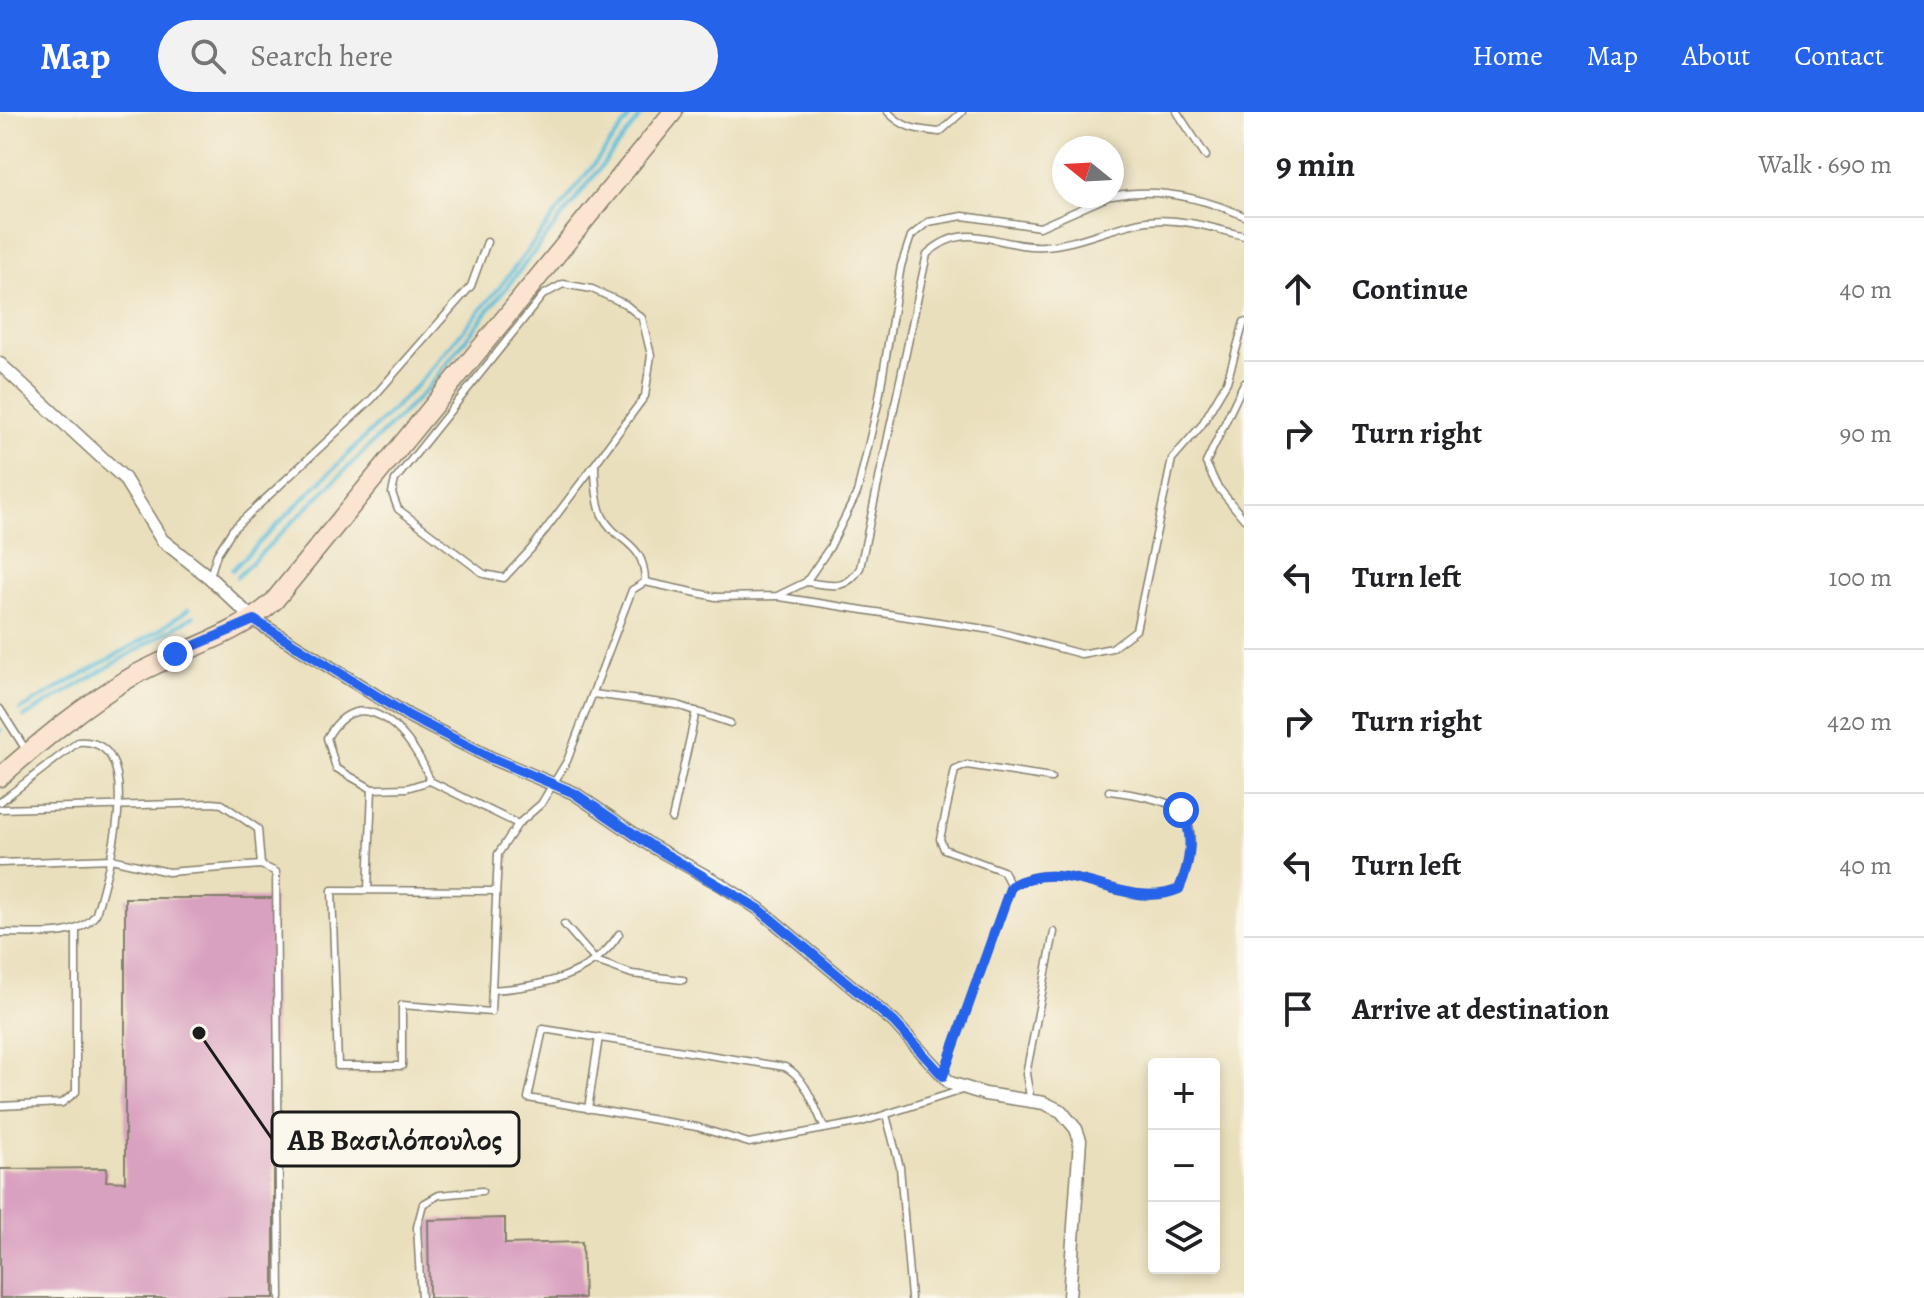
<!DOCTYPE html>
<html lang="en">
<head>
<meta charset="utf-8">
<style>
	body { margin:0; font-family:Alegreya,serif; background:#f2f2f2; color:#202124 }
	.controls { position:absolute; right:24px; bottom:24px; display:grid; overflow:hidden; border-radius:8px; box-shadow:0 4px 12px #0003 }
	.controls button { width:72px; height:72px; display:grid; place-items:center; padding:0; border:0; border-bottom:2px solid #e0e0e0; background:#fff; color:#202124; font:40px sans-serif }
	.compass { position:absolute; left:1052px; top:24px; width:72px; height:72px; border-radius:50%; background:#fff; box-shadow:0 4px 12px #0003; rotate:288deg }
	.stop { position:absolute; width:24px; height:24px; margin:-18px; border:6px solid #2563eb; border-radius:50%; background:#fff }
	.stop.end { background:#2563eb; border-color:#fff; box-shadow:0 2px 8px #0008 }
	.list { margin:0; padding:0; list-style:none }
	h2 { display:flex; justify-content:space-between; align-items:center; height:104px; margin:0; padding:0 32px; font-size:34px }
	h2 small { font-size:26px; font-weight:400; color:#757577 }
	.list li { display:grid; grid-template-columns:52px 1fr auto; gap:24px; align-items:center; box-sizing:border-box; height:144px; padding:0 32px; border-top:2px solid #e0e0e0 }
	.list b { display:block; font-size:30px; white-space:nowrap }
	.list em { font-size:26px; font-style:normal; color:#757577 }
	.icon { flex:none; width:44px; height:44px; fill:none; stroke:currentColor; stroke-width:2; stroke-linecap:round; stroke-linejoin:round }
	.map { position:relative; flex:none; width:1244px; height:1186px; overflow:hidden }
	header { display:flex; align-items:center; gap:48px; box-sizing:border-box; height:112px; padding:0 40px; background:#2563eb; color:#fff }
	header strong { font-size:38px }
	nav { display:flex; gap:44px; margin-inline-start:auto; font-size:28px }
	.search { width:560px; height:72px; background:#f2f2f2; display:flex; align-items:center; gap:20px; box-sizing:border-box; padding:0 28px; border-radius:44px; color:#757577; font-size:30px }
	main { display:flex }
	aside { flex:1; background:#fff }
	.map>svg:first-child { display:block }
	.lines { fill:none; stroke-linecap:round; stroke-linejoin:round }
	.stream { stroke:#59bcd8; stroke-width:4 }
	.building { fill:#d9a1c0 }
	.lane-casing { stroke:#837e6c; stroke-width:9 }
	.street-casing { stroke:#837e6c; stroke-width:15 }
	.secondary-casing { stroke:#837e6c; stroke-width:21 }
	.lane { stroke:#fff; stroke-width:6 }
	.street { stroke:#fff; stroke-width:12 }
	.secondary { stroke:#fce5d0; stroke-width:18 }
	.route { stroke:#2563eb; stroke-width:10 }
	.leader { fill:none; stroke:#1c1c1c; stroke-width:3 }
	.callout-dot { fill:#1c1c1c; stroke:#fbf7ec; stroke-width:3 }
	.callout { fill:#fbf7ec; stroke:#1c1c1c; stroke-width:3 }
	.callout-label { font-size:30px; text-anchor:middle; font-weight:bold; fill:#1c1c1c }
</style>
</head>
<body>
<header>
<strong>Map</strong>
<div class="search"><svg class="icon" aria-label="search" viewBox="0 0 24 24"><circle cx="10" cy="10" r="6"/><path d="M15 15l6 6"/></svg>Search here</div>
<nav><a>Home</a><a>Map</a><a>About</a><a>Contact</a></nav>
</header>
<main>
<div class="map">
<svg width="1244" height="1186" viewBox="0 0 1244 1186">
	<rect width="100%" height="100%" fill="#fbf7ec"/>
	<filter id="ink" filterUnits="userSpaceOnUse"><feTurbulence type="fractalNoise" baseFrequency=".0125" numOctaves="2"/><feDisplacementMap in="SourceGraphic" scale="16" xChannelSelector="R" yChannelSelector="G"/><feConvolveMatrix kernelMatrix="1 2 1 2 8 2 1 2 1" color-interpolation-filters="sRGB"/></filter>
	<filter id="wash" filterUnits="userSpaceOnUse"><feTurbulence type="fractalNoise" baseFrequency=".006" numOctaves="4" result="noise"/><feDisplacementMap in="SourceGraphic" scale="32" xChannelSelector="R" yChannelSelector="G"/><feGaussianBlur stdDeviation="1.8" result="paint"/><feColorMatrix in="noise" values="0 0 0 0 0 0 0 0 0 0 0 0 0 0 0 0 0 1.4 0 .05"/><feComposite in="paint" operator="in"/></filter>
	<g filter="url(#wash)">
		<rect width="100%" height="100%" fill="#eadfbc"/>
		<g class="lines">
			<g class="stream">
				<polyline points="232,458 418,272 499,176 634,0"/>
				<polyline points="237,465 426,278 644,0"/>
				<polyline points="20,598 158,519 189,497"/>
				<polyline points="24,605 194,504"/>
				<polyline points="0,619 1,618"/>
			</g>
		</g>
		<g id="blocks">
			<g class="building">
				<polygon points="125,786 274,786 274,1186 0,1186 0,1057 107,1056 106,1069 125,1070"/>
				<polygon points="505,1106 505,1132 582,1130 584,1186 429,1186 428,1108"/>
			</g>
		</g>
	</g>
	<g filter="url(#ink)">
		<use href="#blocks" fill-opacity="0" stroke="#837e6c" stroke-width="2"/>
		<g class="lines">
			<defs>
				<g id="lane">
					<path d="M 888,0 C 904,17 918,18 940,20 L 962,0"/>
					<polyline points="1177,0 1206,44"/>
					<path d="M 1112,84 C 1157,75 1203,86 1244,104"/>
					<polyline points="1244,271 1206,351 1217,374 1244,407"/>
					<path d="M 595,352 L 531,437 L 504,466 L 484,462 L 398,397 L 392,381 L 395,368 L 543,183 L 563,172 L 592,177 L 625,192 L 642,206 L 651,243 L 645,284 L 595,352 C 595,369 596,388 602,403 C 616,432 645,428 645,470"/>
					<polyline points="210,464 217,442 233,417 371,288 471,174 487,130"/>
					<path d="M 806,470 C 830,473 846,480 860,456 L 927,142 C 967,105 999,137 1044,134 C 1080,132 1112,114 1147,109 C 1178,105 1214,116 1244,124"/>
					<polyline points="780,485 991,518 1081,542 1112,536 1136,518 1172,347 1201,314 1227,270 1244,210"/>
					<polyline points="593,582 677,593 730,611"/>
					<polyline points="0,597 26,638"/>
					<path d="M 430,669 C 416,626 362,563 327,626 L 336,656 L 372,677 L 407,676 L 430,669 L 518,712"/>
					<path d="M 0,690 L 78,630 C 151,625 106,764 96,802 C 78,829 29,820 0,821"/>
					<polyline points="0,697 212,691 222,692 258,717 261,753"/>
					<polyline points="672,707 696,599"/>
					<polyline points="0,751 111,747 168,760 261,753 276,760 280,1186"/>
					<polyline points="1011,774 1003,759 944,737 940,727 955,658 967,653 1051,666"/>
					<polyline points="368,777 372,677"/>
					<polyline points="495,779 332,778 338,954 402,954 402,893 491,900 498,742 518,712 541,692 567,649 632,478 645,470 716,485 777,484 806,470 830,435 857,381 878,292 901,154 911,124 928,110 963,104 1040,115 1110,84"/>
					<polyline points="564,812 596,849 632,862 683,868"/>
					<path d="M 492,878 C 539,875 592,865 619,822"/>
					<path d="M 943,964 L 1011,774 C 1070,740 1124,801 1179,777 C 1187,758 1199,716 1181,699 C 1168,687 1127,681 1109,679"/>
					<polyline points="1031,990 1026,962 1054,820"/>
					<polyline points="0,994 62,991 76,980 76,819"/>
					<polyline points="588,997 599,925"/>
					<polyline points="886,1003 900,1055 911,1186"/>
					<path d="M 825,1017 C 815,996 806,965 785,955 L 543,917 L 528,986 L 697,1015 L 749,1031 L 862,1010 L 962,978"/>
					<polyline points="421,1186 417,1115 423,1092 439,1083 482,1079"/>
				</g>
				<polyline id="street" points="0,252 124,366 162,428 209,465 254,508 409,604 491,646 574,681 650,733 720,772 759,797 894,910 950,971 985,982 1044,991 1061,999 1076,1017 1080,1028 1069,1186"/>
				<path id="secondary" d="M 0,665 C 41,629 86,591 133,564 C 179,538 236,525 274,489 L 673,0"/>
			</defs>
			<use href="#lane" class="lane-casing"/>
			<use href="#street" class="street-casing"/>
			<use href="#secondary" class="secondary-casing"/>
			<use href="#lane" class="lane"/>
			<use href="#street" class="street"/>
			<use href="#secondary" class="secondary"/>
		</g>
	</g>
	<g class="lines" filter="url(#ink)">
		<path class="route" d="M 175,542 L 254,508 L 409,604 L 491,646 L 574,681 L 650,733 L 759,797 L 894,910 L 943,964 L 1011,774 C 1070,741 1124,801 1179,777 C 1190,753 1195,722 1181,698"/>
	</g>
	<path class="leader" d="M199 921L272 1027"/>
	<circle class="callout-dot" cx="199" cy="921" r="8"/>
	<rect class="callout" x="272" y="1000" width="247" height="54" rx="8"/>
	<g class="callout-label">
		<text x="395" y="1038">ΑΒ Βασιλόπουλος</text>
	</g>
</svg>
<div class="controls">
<button>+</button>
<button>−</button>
<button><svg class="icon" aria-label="layers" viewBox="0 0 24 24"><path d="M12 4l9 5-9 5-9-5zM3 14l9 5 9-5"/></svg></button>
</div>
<svg class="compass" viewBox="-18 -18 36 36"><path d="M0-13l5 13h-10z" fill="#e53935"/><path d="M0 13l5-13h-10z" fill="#757577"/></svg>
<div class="stop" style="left:1181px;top:698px"></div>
<div class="stop end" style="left:175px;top:542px"></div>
</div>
<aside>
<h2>9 min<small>Walk · 690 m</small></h2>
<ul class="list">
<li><svg class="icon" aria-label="ahead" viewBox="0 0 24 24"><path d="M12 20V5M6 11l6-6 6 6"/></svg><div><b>Continue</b></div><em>40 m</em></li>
<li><svg class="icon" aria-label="right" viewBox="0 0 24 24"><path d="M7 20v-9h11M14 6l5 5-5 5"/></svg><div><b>Turn right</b></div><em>90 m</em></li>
<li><svg class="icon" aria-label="left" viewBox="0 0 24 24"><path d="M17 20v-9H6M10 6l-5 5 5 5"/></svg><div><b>Turn left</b></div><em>100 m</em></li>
<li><svg class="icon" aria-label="right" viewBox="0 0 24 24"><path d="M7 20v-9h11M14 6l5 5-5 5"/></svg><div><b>Turn right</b></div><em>420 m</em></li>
<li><svg class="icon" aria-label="left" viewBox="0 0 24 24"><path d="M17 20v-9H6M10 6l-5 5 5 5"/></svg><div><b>Turn left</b></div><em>40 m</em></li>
<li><svg class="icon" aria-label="arrive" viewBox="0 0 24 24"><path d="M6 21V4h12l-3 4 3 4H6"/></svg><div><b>Arrive at destination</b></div></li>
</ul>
</aside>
</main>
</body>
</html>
